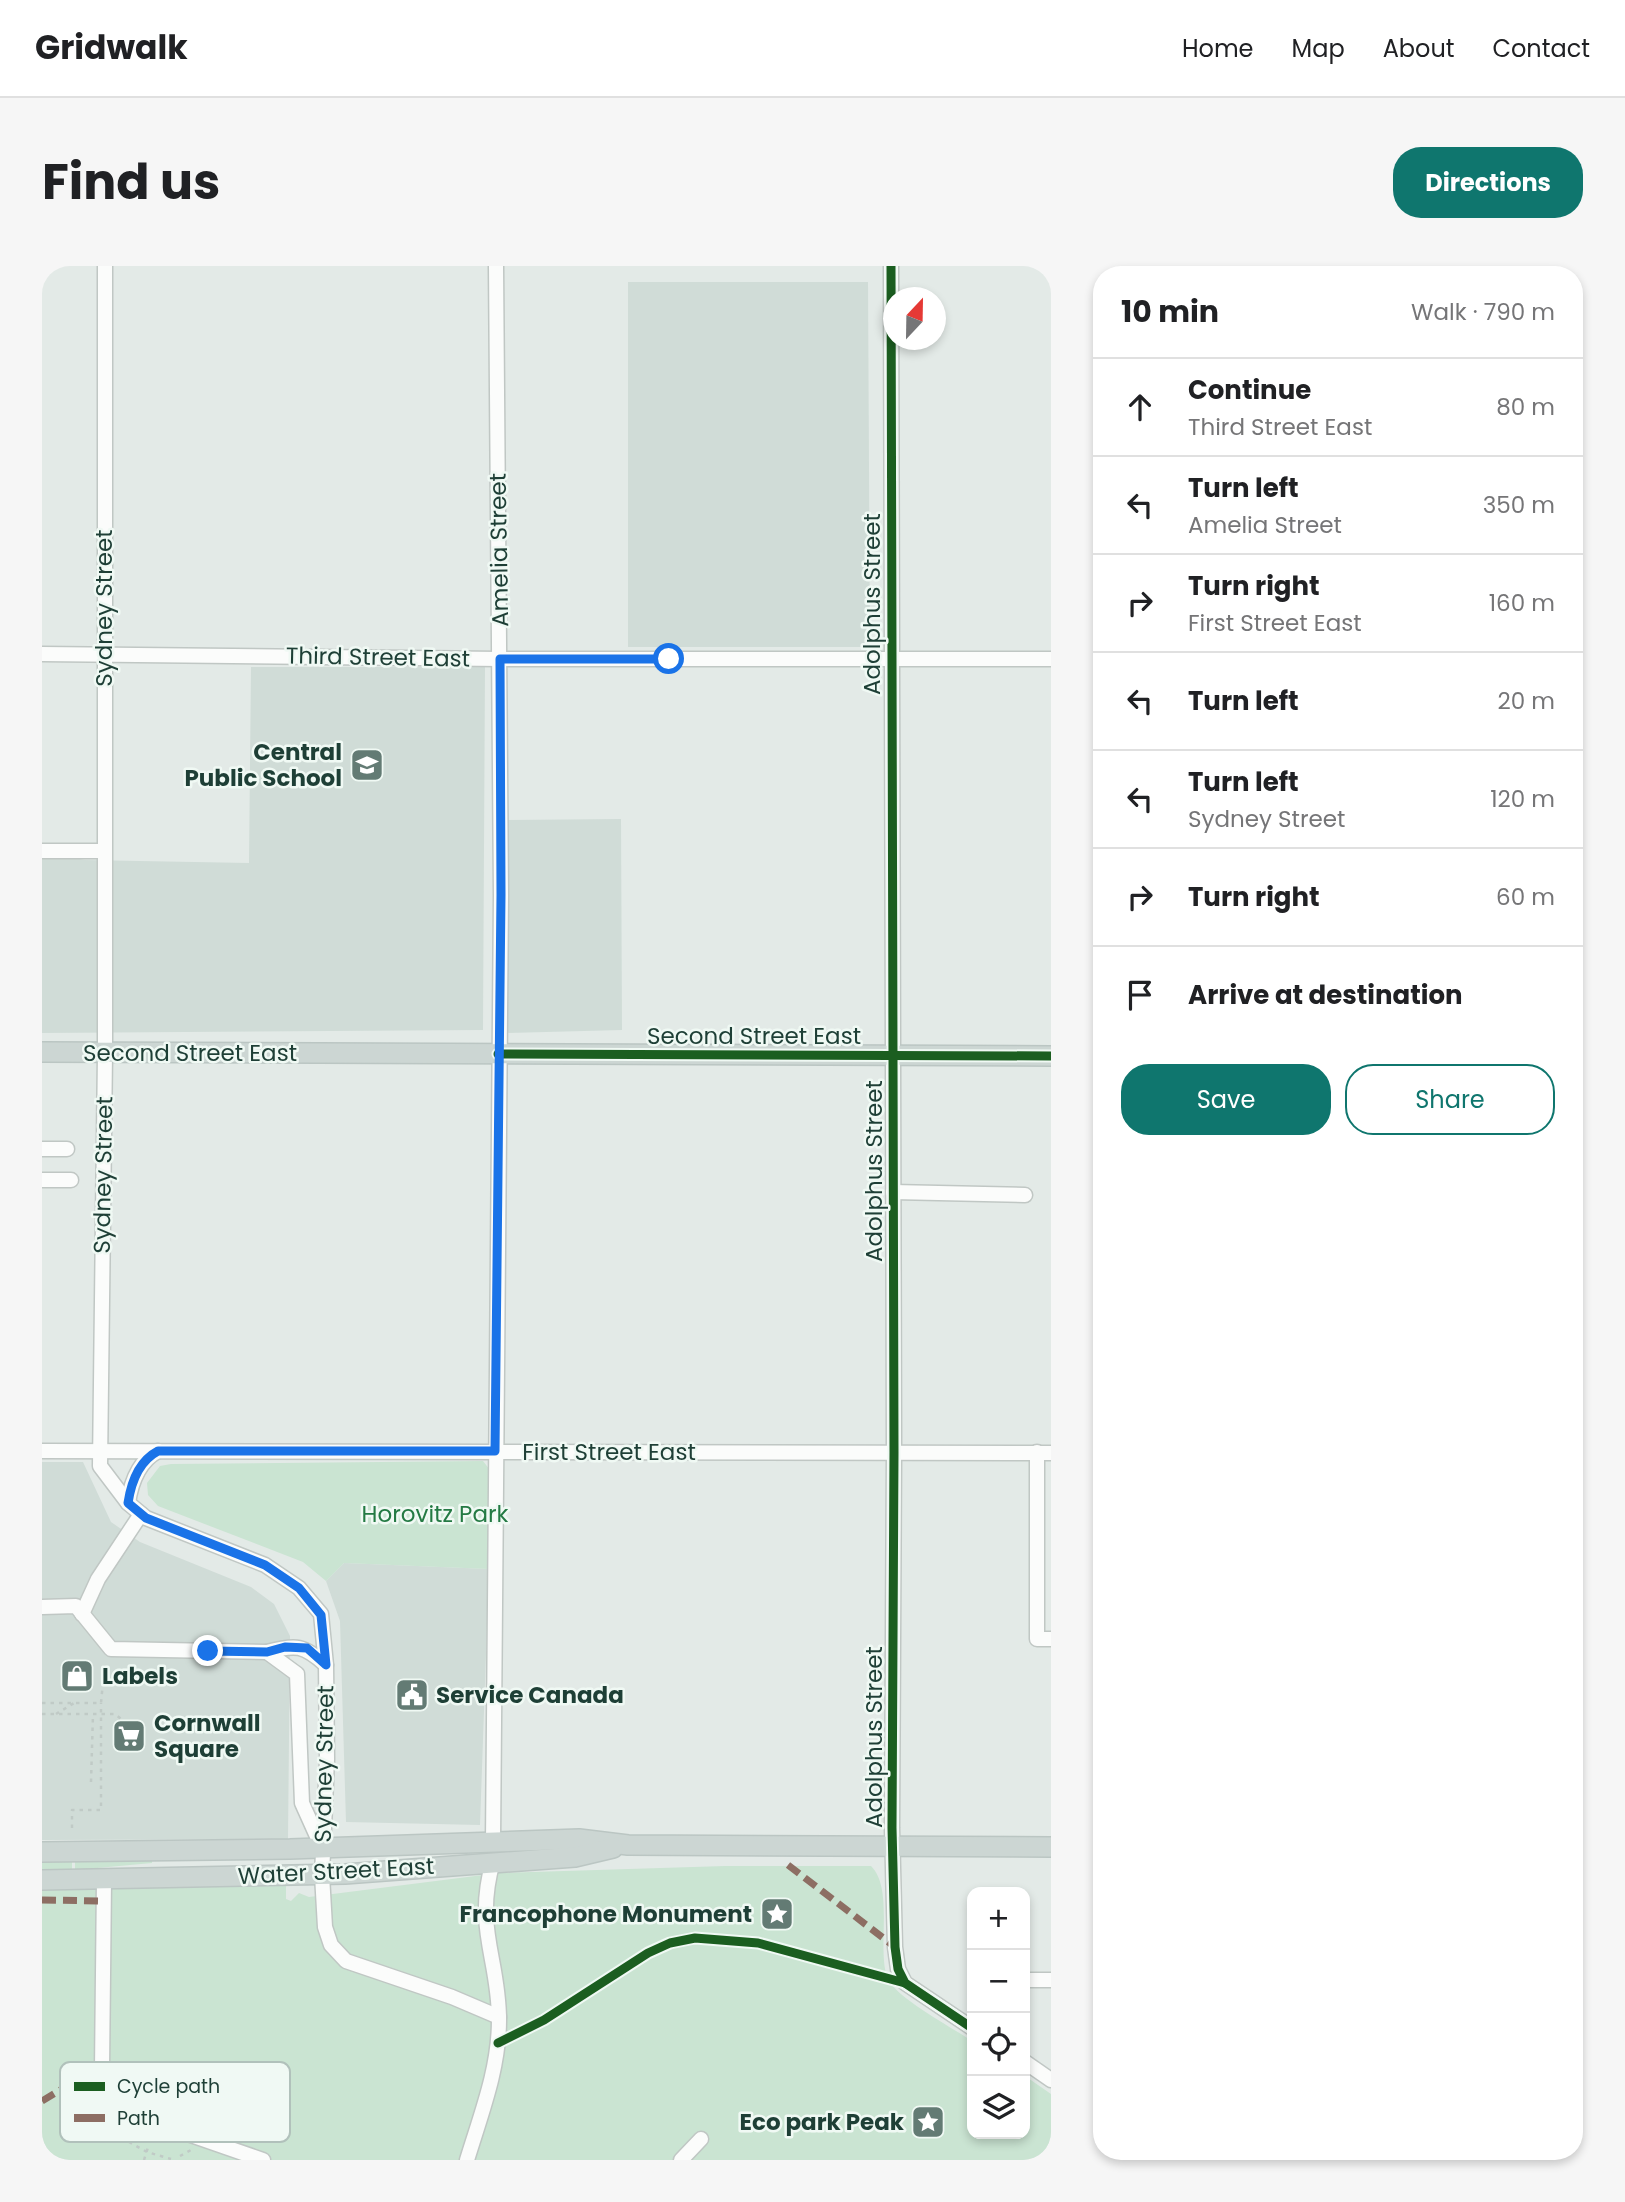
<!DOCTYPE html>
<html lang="en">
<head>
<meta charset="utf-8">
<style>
	body { margin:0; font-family:Poppins,sans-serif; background:#f6f6f6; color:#202124 }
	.controls { position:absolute; right:21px; bottom:21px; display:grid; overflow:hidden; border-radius:14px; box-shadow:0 4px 10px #0003 }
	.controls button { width:63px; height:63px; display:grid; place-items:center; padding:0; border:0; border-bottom:2px solid #e0e0e0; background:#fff; color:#202124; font:35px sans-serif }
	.compass { position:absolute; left:841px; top:21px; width:63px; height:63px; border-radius:50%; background:#fff; box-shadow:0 4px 10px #0003; rotate:22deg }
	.stop { position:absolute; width:21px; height:21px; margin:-16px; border:5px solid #1a73e8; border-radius:50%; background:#fff }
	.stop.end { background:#1a73e8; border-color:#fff; box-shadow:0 2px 7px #0008 }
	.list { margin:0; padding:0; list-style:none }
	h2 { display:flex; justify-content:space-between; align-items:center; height:91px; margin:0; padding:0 28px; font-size:30px }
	h2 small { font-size:23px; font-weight:400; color:#757577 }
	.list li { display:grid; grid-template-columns:46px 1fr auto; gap:21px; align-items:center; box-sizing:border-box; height:98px; padding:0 28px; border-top:2px solid #e0e0e0 }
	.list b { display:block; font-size:26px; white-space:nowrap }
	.list p { margin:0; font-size:23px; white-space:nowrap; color:#757577 }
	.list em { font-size:23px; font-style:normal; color:#757577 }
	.actions { display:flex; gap:14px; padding:21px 28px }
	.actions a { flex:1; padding:16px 0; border:2px solid #0f766e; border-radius:28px; text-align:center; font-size:24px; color:#0f766e }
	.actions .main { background:#0f766e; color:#fff }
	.icon { flex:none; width:38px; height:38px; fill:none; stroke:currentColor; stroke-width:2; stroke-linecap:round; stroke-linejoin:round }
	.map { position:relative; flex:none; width:1009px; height:1894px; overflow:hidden; border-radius:28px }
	header { display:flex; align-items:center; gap:42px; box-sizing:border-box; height:98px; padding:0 35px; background:#fff; border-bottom:2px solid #e0e0e0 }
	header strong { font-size:33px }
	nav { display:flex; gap:38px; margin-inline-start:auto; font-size:24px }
	.intro { display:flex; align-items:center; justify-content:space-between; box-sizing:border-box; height:168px; padding:0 42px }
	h1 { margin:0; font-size:49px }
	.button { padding:18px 32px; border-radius:28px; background:#0f766e; color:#fff; font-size:24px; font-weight:700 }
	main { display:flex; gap:42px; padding:0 42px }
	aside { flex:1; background:#fff; border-radius:28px; box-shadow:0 4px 10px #0003 }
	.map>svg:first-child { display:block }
	.built { fill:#d0dcd7 }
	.green { fill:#cae4d2 }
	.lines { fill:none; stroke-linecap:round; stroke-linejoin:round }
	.minor-casing { stroke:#c0c7c4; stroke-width:17 }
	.major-casing { stroke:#bbc6c3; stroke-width:22 }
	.path { stroke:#c0cac6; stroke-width:2.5; stroke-dasharray:3.5 5; stroke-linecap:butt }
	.minor { stroke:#fbfcfb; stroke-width:14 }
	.major { stroke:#ccd6d3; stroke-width:19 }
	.quiet { stroke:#8d6e63; stroke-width:7; stroke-dasharray:14 7; stroke-linecap:butt }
	.cycleway-casing { stroke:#f0f9f4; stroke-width:13 }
	.cycleway { stroke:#1b5e20; stroke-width:9 }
	.route { stroke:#1a73e8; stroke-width:9 }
	.labels { text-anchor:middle; stroke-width:5; stroke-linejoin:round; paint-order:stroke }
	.street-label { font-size:23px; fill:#1e3f36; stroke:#f0f9f4 }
	.poi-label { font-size:23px; font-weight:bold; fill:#1e3f36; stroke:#f0f9f4; text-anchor:end }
	.park-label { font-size:23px; fill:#247a44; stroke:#f0f9f4 }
	.key { fill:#f0f9f4; stroke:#b1c1bb; stroke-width:2 }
	.key-label { font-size:19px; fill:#1e3f36 }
</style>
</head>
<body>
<header>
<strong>Gridwalk</strong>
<nav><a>Home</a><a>Map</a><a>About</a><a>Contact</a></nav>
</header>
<div class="intro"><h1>Find us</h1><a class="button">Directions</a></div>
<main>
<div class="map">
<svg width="1009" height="1894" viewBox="0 0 1009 1894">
	<rect width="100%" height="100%" fill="#e3eae7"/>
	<g class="built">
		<polygon points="586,16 826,16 828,381 586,381"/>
		<polygon points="209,401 443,401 441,764 0,767 0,586 43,594 207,597"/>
		<polygon points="579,553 580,764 463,767 466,554"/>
		<polygon points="0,1196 41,1196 69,1256 98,1276 209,1321 232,1338 248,1370 246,1573 0,1574"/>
		<polygon points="302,1297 447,1303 438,1559 304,1556 298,1355 284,1315"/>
	</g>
	<g class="green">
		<polygon points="441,1195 448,1204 447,1303 302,1297 284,1315 261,1296 116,1240 106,1229 105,1217 118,1200 129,1198"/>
		<polygon points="110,1594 110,1597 33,1604 33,1595"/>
		<rect x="0" y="1595" width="30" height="10"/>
		<path d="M 683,1600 L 829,1600 C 852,1623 835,1681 845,1711 C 852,1731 911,1762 930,1775 L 930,1868 L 983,1868 L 983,1810 L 1009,1828 L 1009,1894 L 0,1894 L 0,1622 L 244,1620 L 244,1633 L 249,1635 L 257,1627 L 267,1631 L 457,1607 Z"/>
	</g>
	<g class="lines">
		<defs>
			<g id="minor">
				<polyline points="63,0 63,787 58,1200 86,1237 104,1252 223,1299 257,1322 279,1348 284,1399 285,1493 280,1609 283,1661 289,1679 304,1695 410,1731 457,1751"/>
				<polyline points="849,0 852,1186 850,1562 853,1681 856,1703 863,1717 930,1762"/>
				<polyline points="0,388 458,393 1009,393"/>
				<polyline points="0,585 62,585"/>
				<polyline points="0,883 25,883"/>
				<polyline points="0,914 29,914"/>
				<polyline points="851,926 983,929"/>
				<polyline points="0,1185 1009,1187"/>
				<polyline points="995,1186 995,1373 1009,1373"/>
				<path d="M 86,1237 C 89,1217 97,1195 116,1185"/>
				<path d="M 0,1341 L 34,1340 L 69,1383 L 225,1386 C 254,1378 262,1379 284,1399"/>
				<polyline points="40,1348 56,1313 99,1248"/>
				<polyline points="225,1386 255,1408 260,1537 278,1577"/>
				<polyline points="451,1575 459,629 454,0"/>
				<polyline points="62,1614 60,1803 66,1828 88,1848 221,1894"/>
				<polyline points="983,1714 1009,1714"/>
				<polyline points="983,1796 1009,1814"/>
				<path d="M 425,1894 C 439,1848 457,1803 457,1754 C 457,1692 432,1663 451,1595"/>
				<polyline points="639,1894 659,1873"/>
			</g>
			<g id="major">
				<polyline points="0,786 1009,790"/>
				<polyline points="0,1586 248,1583 537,1573 586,1579 1009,1581"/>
				<polyline points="0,1614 303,1608 533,1591 571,1582"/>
			</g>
		</defs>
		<use href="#minor" class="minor-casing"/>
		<use href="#major" class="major-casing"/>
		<g class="path">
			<polyline points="0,1437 59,1437 63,1395"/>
			<polyline points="0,1448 73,1448 89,1461 105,1461"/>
			<polyline points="14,1448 32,1437"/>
			<polyline points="49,1516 51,1448"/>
			<polyline points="30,1562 30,1544 59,1544 59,1437"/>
			<polyline points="87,1876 105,1886 129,1893"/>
			<polyline points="138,1890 149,1884"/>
			<polyline points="102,1894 107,1878"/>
		</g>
		<use href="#minor" class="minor"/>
		<use href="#major" class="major"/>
		<g class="quiet">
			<polyline points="746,1599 853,1681"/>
			<polyline points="0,1634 60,1635"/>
			<polyline points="0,1835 38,1812"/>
		</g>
		<defs>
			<g id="cycleway">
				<polyline points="849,0 852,1186 850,1562 853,1681 856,1703 863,1717 930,1762"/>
				<polyline points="456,788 1009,790"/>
				<polyline points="456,1777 502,1754 606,1687 628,1677 653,1672 716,1677 863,1717"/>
			</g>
		</defs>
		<use href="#cycleway" class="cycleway-casing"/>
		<use href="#cycleway" class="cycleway"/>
	</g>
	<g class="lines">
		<path class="route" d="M 166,1385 L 225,1386 L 243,1381 L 265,1382 L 284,1399 L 279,1349 L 257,1322 L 223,1299 L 104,1252 L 86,1237 C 89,1217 97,1195 116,1185 L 453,1185 L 459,629 L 458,393 L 627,393"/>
	</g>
	<defs>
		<symbol id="school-square" viewBox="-11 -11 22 22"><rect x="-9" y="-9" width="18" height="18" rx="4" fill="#637b74" stroke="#f0f9f4"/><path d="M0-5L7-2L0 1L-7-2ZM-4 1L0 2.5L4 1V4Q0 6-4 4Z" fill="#fff"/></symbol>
		<symbol id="shop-square" viewBox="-11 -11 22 22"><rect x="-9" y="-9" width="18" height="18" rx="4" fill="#637b74" stroke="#f0f9f4"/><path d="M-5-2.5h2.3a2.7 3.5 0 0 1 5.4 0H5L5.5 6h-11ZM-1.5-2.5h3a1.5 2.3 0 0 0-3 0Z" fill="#fff"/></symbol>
		<symbol id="civic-square" viewBox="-11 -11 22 22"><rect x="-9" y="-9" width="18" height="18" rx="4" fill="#637b74" stroke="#f0f9f4"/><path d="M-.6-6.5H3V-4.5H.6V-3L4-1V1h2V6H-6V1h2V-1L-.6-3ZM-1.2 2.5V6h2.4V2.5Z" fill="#fff"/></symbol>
		<symbol id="supermarket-square" viewBox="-11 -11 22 22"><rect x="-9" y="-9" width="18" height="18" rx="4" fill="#637b74" stroke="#f0f9f4"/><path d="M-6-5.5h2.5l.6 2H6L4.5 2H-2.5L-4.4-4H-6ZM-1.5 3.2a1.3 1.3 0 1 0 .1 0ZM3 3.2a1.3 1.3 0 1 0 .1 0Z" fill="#fff"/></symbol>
		<symbol id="sight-square" viewBox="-11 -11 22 22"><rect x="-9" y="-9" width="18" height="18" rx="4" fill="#637b74" stroke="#f0f9f4"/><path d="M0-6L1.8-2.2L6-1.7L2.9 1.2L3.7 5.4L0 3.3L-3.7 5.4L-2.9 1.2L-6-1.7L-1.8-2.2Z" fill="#fff"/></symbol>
	</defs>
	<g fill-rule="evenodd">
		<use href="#school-square" x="306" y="480" width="38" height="38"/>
		<use href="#shop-square" x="16" y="1391" width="38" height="38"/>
		<use href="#civic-square" x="351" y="1410" width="38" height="38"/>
		<use href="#supermarket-square" x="68" y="1451" width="38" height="38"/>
		<use href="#sight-square" x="716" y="1629" width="38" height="38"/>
		<use href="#sight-square" x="867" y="1837" width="38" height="38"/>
	</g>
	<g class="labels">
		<g class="street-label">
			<text transform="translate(457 284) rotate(-91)" y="8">Amelia Street</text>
			<text transform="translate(830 338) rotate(-90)" y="8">Adolphus Street</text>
			<text transform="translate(62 342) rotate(-90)" y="8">Sydney Street</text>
			<text transform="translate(336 391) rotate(1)" y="8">Third Street East</text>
			<text x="712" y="778">Second Street East</text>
			<text x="148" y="795">Second Street East</text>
			<text transform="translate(832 905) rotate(-90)" y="8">Adolphus Street</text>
			<text transform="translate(61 909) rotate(-89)" y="8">Sydney Street</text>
			<text x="567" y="1194">First Street East</text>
			<text transform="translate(832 1471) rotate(-90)" y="8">Adolphus Street</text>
			<text transform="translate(282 1498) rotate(-89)" y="8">Sydney Street</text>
			<text transform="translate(294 1605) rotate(-3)" y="8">Water Street East</text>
		</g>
		<g class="poi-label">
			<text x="300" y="494">Central<tspan x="300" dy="26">Public School</tspan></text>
			<text x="60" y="1418" text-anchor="start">Labels</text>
			<text x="394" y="1437" text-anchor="start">Service Canada</text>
			<text x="112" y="1465" text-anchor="start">Cornwall<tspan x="112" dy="26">Square</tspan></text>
			<text x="710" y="1656">Francophone Monument</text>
			<text x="862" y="1864">Eco park Peak</text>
		</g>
		<g class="park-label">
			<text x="393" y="1256">Horovitz Park</text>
		</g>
	</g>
	<rect x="18" y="1796" width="230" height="80" rx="10" class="key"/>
	<rect x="32" y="1816" width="31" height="9" fill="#1b5e20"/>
	<rect x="32" y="1848" width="31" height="8" fill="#8d6e63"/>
	<g class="key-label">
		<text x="75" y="1827">Cycle path</text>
		<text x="75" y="1859">Path</text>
	</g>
</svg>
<div class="controls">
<button>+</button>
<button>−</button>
<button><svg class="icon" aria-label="locate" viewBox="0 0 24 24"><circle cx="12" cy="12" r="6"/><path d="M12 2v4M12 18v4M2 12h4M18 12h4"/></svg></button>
<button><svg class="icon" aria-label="layers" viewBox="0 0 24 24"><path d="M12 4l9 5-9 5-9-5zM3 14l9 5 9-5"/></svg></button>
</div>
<svg class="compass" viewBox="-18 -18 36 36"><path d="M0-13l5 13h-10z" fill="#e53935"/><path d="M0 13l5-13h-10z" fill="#757577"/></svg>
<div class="stop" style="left:627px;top:393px"></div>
<div class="stop end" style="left:166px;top:1385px"></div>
</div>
<aside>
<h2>10 min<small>Walk · 790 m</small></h2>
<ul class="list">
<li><svg class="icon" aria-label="ahead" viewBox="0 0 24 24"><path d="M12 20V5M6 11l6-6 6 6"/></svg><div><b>Continue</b><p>Third Street East</p></div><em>80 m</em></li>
<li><svg class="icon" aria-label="left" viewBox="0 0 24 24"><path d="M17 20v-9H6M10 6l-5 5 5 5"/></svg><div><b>Turn left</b><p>Amelia Street</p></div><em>350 m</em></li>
<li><svg class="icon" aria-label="right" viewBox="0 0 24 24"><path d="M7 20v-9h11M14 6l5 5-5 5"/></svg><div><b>Turn right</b><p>First Street East</p></div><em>160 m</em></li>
<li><svg class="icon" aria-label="left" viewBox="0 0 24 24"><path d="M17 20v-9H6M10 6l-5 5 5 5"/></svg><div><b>Turn left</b></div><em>20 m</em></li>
<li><svg class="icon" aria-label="left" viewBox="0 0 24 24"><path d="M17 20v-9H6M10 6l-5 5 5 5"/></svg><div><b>Turn left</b><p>Sydney Street</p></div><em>120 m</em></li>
<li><svg class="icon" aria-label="right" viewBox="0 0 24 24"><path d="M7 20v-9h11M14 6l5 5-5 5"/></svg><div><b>Turn right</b></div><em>60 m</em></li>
<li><svg class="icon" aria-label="arrive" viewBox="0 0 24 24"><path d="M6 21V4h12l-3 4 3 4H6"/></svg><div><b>Arrive at destination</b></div></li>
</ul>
<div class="actions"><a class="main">Save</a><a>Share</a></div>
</aside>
</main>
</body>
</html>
